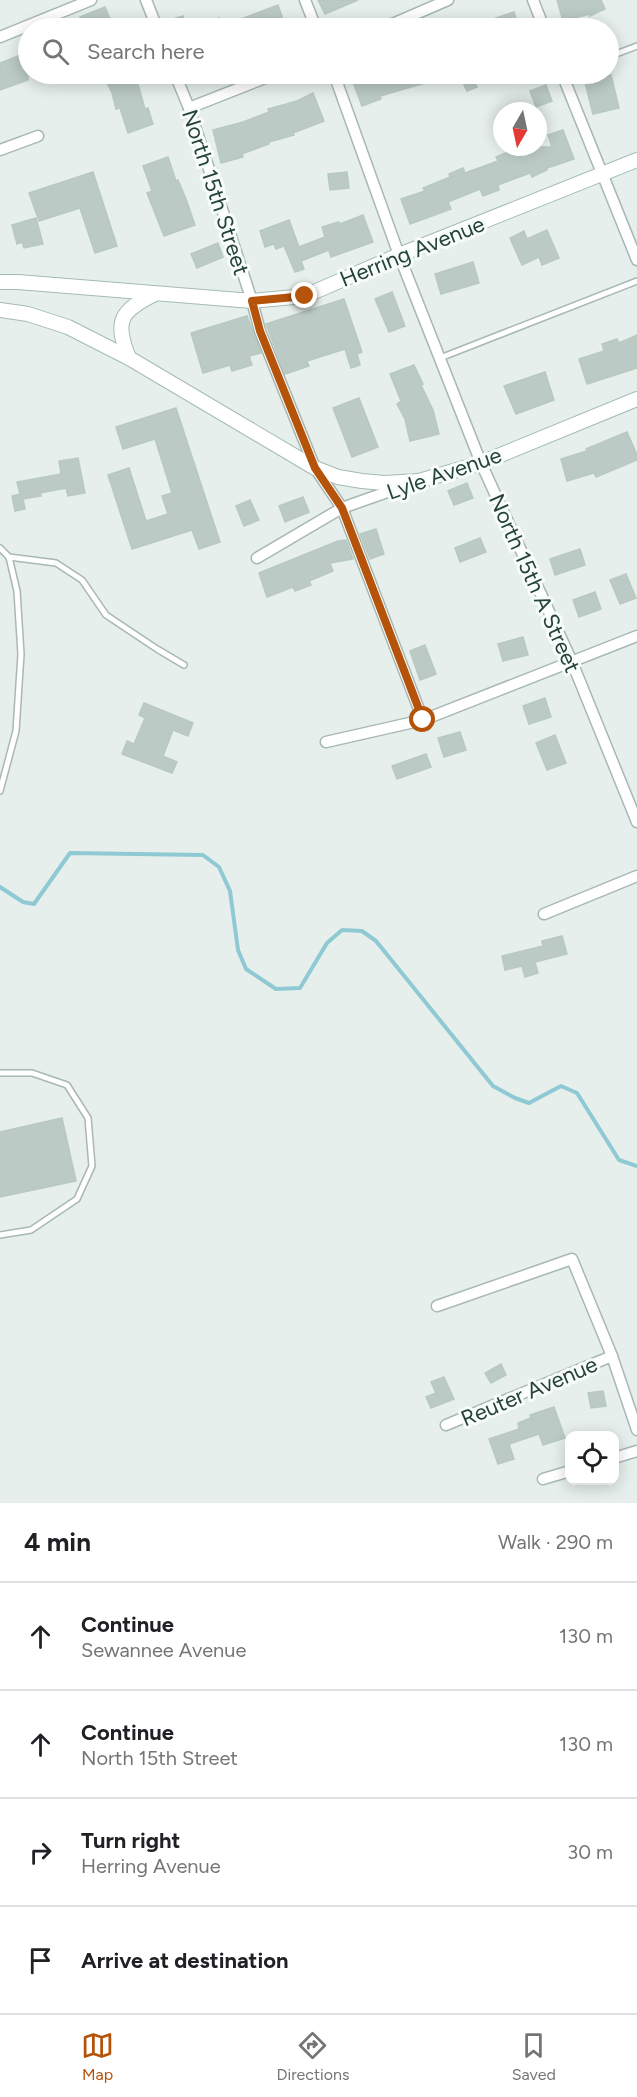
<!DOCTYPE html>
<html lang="en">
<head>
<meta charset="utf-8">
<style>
	body { margin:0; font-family:Figtree,sans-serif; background:#f6f6f6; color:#202124 }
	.controls { position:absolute; right:18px; bottom:18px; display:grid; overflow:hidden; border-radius:12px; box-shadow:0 3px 15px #0003 }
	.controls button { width:54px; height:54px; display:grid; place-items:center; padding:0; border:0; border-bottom:2px solid #e0e0e0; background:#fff; color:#202124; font:30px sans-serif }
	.compass { position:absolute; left:493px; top:102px; width:54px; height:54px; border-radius:50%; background:#fff; box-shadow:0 3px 15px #0003; rotate:189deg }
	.stop { position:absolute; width:18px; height:18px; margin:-14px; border:4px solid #b45309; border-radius:50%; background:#fff }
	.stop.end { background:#b45309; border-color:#fff; box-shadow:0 2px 6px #0008 }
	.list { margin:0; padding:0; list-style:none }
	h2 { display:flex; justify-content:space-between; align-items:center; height:78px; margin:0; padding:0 24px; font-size:26px }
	h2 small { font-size:20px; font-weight:400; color:#757577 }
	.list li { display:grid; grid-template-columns:39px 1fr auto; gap:18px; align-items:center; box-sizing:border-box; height:108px; padding:0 24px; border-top:2px solid #e0e0e0 }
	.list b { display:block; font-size:22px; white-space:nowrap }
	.list p { margin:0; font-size:20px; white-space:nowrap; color:#757577 }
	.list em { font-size:20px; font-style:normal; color:#757577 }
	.icon { flex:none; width:33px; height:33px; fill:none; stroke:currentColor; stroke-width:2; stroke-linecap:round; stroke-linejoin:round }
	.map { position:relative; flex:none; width:637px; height:1503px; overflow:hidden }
	.search { position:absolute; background:#fff; box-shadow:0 3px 15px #0003; left:18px; right:18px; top:18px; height:66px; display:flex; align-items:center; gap:15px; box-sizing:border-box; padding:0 21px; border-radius:33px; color:#757577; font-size:22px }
	.sheet { height:510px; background:#fff }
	nav { display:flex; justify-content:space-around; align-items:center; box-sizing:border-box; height:84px; border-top:2px solid #e0e0e0; background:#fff; font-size:16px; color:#757577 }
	nav a { display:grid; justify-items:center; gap:3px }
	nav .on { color:#b45309 }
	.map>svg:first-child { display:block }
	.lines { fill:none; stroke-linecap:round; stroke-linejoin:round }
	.stream { stroke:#8ec9d4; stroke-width:4 }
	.building { fill:#bbcac4; stroke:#b8c9c2; stroke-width:1.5 }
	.service-casing { stroke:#a8b8b2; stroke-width:8 }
	.minor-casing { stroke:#a8b8b2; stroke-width:13 }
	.secondary-casing { stroke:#a4bbb3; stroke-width:16 }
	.service { stroke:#fff; stroke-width:5 }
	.minor { stroke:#fff; stroke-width:10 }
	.secondary { stroke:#fff; stroke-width:14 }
	.route { stroke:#b45309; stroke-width:8 }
	.labels { text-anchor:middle; stroke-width:6; stroke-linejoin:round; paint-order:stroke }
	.street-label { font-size:22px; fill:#24423a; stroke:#f7fbf9 }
</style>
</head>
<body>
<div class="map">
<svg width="637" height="1503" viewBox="0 0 637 1503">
	<rect width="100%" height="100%" fill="#e6efeb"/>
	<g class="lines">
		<polyline class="stream" points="0,887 23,902 34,904 70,853 203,855 219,867 230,891 238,950 246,969 276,989 300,988 327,943 342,930 362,931 376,941 493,1086 515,1098 529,1103 561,1086 577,1093 619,1160 637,1166"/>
	</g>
	<g class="building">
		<polygon points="318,0 358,0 325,14"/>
		<polygon points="557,0 601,0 605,9 590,16 590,14 563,21"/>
		<polygon points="278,5 286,28 196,28 219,18 223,26"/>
		<polygon points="105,7 114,28 84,28 80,17"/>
		<polygon points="514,12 519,28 477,28 497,20 496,18"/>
		<polygon points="183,16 186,25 174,28 164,28 163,22"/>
		<polygon points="28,52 28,80 0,90 0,63"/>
		<polygon points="103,74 135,74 145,109 148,108 153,124 128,133 120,108 116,109 112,93"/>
		<polygon points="350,74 422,74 425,83 380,96 381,99 362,106"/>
		<polygon points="459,74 471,74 477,87 467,91"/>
		<polygon points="611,75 619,108 593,114 585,82"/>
		<polygon points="546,85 552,101 536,107 530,91"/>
		<polygon points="313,93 324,121 293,133 294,135 269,142 269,144 242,154 243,157 221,163 213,130 243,122 269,112 268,109 297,101"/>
		<polygon points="563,130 574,159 547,168 547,170 532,177 530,173 498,185 499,190 483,196 480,189 448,202 451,209 410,224 401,199 425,191 423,188 450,177 449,174 463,168 465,173 498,161 496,157 521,147 552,147 548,135"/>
		<polygon points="168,157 176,181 178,180 186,199 195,225 164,236 147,193 152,191 143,166"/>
		<polygon points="93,172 117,246 95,253 80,208 39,221 29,193"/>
		<polygon points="347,172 349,188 330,190 328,174"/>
		<polygon points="363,215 373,242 331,257 329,250 301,261 304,269 295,272 284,246 276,249 274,244 265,247 260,231 289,220 299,247 325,237 322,227 339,222 340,224"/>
		<polygon points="36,218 43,244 24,248 22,242 17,244 12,225"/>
		<polygon points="547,230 559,258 542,265 539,257 522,265 510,238 524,231 527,239"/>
		<polygon points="218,243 223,257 197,268 191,254"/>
		<polygon points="473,262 479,283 441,294 435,274"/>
		<polygon points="392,292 405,326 389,332 375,299"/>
		<polygon points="344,299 362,352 357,354 360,365 351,368 345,349 307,361 309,366 285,374 266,324"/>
		<polygon points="247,316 261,353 249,356 252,365 232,371 230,365 203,373 191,333"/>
		<polygon points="637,335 637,368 587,384 579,359 604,351 602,344 617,339 619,343"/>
		<polygon points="414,365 423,384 421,385 433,410 439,434 410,441 405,419 397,404 401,401 390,374"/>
		<polygon points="545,372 554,400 516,414 504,386"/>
		<polygon points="359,398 378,447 352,457 333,408"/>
		<polygon points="176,408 220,542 199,549 192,530 132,549 108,475 129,468 146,521 168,514 162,496 172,493 155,439 123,449 116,427"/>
		<polygon points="627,432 637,455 637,460 596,477 594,473 567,481 561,459 587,451 586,449"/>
		<polygon points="78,458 85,493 68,496 66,488 40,493 41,496 23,499 25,509 15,511 12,496 20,494 17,482 61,474 59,461"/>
		<polygon points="467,483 473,498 454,505 448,491"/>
		<polygon points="303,497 309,512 285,522 279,506"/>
		<polygon points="250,500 259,520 244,526 236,506"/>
		<polygon points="376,529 384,554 370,559 360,534"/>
		<polygon points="480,538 486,552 460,562 455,548"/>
		<polygon points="346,540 353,559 330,563 333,571 309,581 311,585 295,591 293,587 267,597 259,573 338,541"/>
		<polygon points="580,549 585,565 555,575 550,559"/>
		<polygon points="626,574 636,598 620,604 610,580"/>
		<polygon points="595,592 601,609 579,617 573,600"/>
		<polygon points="523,637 528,655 503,661 498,644"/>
		<polygon points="425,645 436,674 420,680 410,651"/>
		<polygon points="545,698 551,717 529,724 523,706"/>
		<polygon points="144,703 193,723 188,736 173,730 163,756 177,762 172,773 122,754 127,741 134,744 145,718 139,715"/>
		<polygon points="460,732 466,750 444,757 438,738"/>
		<polygon points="555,735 566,763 547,770 536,743"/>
		<polygon points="426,754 431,767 397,779 392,766"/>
		<polygon points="562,936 567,954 535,962 538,973 525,977 522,966 505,970 502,956 543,946 542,941"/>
		<polygon points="62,1118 76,1181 0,1197 0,1132"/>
		<polygon points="501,1364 506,1375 491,1383 485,1373"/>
		<polygon points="444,1377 454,1399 431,1408 426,1397 436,1393 431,1382"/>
		<polygon points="603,1391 606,1406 591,1408 588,1393"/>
		<polygon points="554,1407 565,1438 543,1445 539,1434 509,1444 514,1459 498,1464 489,1439 519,1429 518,1423 531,1418 530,1415"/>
	</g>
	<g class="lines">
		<defs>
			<g id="service">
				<polyline points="608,57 637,46"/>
				<polyline points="440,358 637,281"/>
				<polyline points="0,548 9,557 17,591 21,654 16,731 0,791"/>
				<polyline points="9,557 56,563 82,580 106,615 157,649 184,665"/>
				<polyline points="0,1073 32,1073 67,1085 88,1118 92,1166 77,1199 31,1230 0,1235"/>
			</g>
			<g id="minor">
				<polyline points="146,0 157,28"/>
				<polyline points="305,0 316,28"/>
				<polyline points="533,0 544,28"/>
				<polyline points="383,28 448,0"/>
				<polyline points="0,37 91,0"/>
				<polyline points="175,74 189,108 252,301 260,331 315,468 342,508 423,720"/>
				<polyline points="334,74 399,255 481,463 572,662 637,822"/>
				<polyline points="562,74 637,260"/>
				<polyline points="189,108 275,74"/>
				<polyline points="0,150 38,136"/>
				<polyline points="257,558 342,508 410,484"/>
				<polyline points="326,742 423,720 637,636"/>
				<polyline points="544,914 637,876"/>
				<polyline points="437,1306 572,1259 612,1356 637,1430"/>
				<polyline points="446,1425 612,1356"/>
				<polyline points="614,1458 637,1451"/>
				<polyline points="543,1479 570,1471"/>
			</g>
			<g id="secondary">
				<polyline points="0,282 18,282 252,301 305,296 399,255 637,160"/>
				<polyline points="0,310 28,314 68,327 129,358 315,468 338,477 362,481 384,483 419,481 481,463 637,399"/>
				<path d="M 129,358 C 114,321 120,311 155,294"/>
			</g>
		</defs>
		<use href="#service" class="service-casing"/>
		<use href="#minor" class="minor-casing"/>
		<use href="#secondary" class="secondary-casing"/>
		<use href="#service" class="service"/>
		<use href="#minor" class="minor"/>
		<use href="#secondary" class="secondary"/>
	</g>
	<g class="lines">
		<polyline class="route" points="305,296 252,301 260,331 315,468 342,508 423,720"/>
	</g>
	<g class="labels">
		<g class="street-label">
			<text transform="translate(216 192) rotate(72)" y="8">North 15th Street</text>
			<text transform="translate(412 251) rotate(-22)" y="8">Herring Avenue</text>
			<text transform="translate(444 473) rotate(-19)" y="8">Lyle Avenue</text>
			<text transform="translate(535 583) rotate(66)" y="8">North 15th A Street</text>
			<text transform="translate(529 1391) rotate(-23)" y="8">Reuter Avenue</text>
		</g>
	</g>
</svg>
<div class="controls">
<button><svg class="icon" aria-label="locate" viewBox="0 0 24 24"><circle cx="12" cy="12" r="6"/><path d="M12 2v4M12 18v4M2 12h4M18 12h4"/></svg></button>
</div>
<svg class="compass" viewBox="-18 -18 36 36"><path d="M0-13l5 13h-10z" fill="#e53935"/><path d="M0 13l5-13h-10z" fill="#757577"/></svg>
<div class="stop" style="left:423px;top:720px"></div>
<div class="stop end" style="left:305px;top:296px"></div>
<div class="search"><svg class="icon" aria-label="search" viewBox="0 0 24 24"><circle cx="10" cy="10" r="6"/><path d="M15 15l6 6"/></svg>Search here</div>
</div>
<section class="sheet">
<h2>4 min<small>Walk · 290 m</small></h2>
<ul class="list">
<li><svg class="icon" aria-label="ahead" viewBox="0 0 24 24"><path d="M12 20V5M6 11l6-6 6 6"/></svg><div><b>Continue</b><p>Sewannee Avenue</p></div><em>130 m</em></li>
<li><svg class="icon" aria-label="ahead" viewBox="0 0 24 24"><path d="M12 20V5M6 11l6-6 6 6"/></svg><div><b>Continue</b><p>North 15th Street</p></div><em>130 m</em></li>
<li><svg class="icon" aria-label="right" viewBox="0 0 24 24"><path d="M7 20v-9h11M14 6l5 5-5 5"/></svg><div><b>Turn right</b><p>Herring Avenue</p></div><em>30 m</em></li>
<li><svg class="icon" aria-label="arrive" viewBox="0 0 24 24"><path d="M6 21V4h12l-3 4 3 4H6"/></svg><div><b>Arrive at destination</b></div></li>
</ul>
</section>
<nav>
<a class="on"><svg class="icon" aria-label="map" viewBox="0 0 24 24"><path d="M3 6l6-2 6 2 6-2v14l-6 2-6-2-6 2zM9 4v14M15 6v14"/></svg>Map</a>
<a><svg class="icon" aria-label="directions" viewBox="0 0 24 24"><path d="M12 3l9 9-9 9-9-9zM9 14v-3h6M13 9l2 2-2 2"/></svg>Directions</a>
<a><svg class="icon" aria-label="saved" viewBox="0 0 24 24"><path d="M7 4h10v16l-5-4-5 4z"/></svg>Saved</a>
</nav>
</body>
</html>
